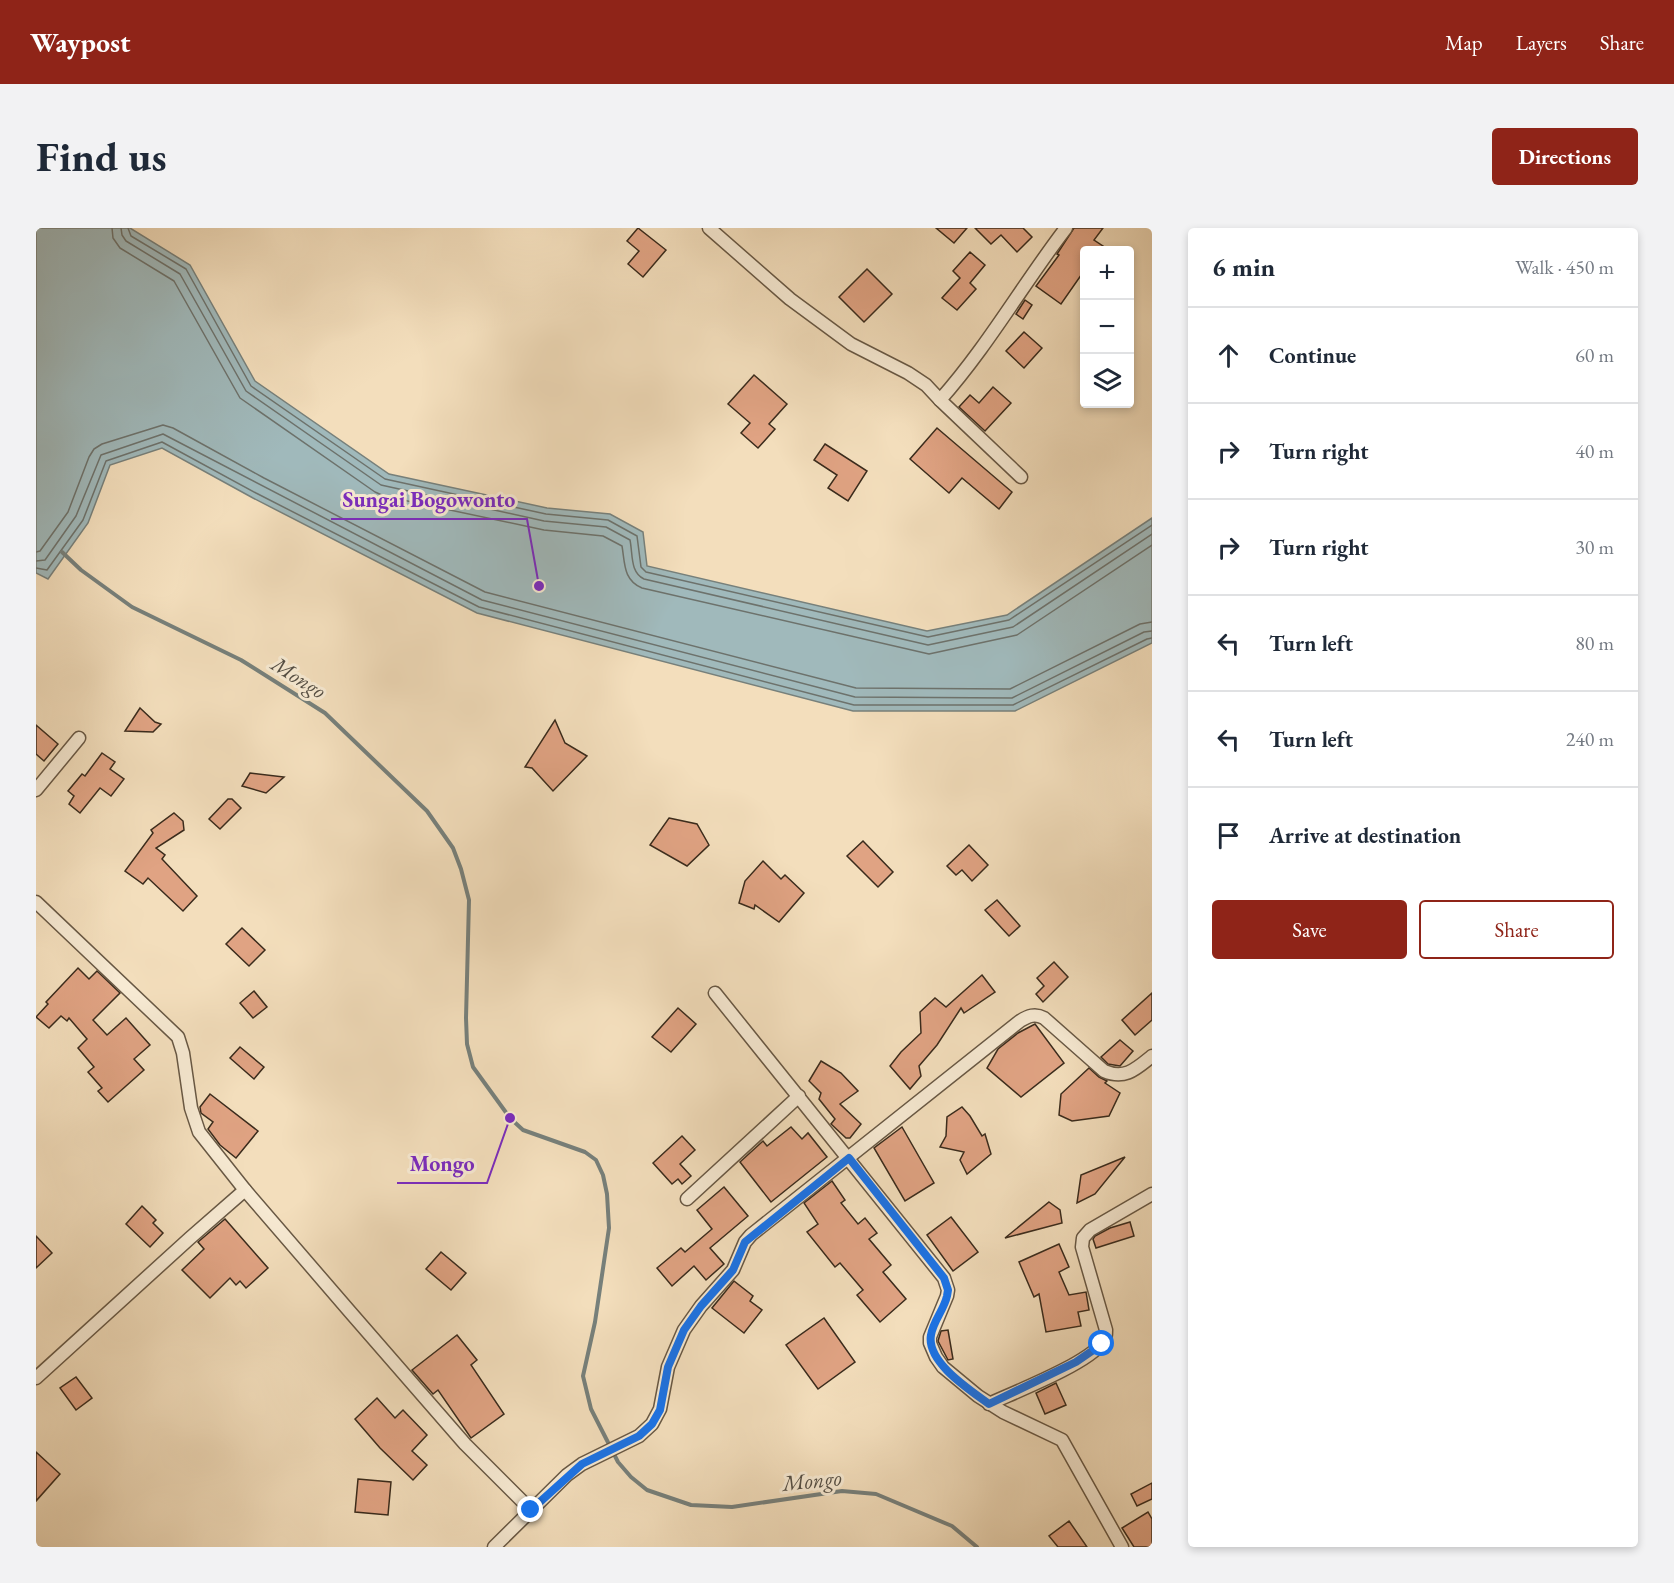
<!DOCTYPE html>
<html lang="en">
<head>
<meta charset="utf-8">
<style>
	body { margin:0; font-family:"EB Garamond",serif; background:#f2f2f3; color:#1f2937 }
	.controls { position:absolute; right:18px; top:18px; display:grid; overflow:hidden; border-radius:6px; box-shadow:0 3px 9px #0003 }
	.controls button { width:54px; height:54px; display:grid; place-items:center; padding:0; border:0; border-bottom:2px solid #e0e1e3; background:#fff; color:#1f2937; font:30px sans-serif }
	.stop { position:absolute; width:18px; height:18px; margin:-14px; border:4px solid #1a73e8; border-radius:50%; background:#fff }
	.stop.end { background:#1a73e8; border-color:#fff; box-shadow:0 2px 6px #0008 }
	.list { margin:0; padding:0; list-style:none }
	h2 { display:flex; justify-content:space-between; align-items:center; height:78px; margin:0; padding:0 24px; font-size:26px }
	h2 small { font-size:20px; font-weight:400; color:#747a83 }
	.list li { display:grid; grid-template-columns:39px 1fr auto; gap:18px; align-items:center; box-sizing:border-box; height:96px; padding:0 24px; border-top:2px solid #e0e1e3 }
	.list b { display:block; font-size:22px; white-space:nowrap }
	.list em { font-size:20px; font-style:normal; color:#747a83 }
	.actions { display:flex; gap:12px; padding:18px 24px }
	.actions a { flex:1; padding:14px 0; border:2px solid #8f2418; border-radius:6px; text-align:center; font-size:21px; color:#8f2418 }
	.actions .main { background:#8f2418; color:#fff }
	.icon { flex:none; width:33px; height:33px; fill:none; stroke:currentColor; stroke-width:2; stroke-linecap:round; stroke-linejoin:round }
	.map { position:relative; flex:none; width:1116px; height:1319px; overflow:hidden; border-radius:6px }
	header { display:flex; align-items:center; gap:36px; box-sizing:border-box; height:84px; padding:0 30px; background:#8f2418; color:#fff }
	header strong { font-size:28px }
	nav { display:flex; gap:33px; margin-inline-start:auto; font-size:21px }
	.intro { display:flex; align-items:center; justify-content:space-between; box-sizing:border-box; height:144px; padding:0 36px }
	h1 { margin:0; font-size:42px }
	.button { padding:15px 27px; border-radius:6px; background:#8f2418; color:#fff; font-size:21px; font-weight:700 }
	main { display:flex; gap:36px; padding:0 36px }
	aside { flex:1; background:#fff; border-radius:6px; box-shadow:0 3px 9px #0003 }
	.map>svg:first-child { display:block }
	.water { fill:#a0b9bb; stroke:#77807b; stroke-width:1.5 }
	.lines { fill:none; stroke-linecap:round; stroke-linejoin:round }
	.shore { stroke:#6d726c; stroke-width:1.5 }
	.stream { stroke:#77807b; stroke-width:4 }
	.building { fill:#e0a383; stroke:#3a2b1c; stroke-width:1.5 }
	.street-casing { stroke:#685844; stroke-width:15 }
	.street { stroke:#f7ead3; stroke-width:12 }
	.route { stroke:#1a73e8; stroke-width:8 }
	.labels { text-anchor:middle; stroke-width:6; stroke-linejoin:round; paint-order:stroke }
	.water-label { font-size:22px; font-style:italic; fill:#544e44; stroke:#f7ead3 }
	.leader { fill:none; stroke:#7b2cbf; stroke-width:2 }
	.callout-dot { fill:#7b2cbf; stroke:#f7ead3; stroke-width:2 }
	.callout-label { font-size:22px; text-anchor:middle; font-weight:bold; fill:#7b2cbf; stroke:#f7ead3; stroke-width:6; stroke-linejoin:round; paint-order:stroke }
</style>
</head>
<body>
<header>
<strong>Waypost</strong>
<nav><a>Map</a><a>Layers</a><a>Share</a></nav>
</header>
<div class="intro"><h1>Find us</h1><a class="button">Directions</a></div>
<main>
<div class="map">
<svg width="1116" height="1319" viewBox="0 0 1116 1319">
	<rect width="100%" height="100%" fill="#f3debc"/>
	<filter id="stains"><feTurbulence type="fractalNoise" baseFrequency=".00333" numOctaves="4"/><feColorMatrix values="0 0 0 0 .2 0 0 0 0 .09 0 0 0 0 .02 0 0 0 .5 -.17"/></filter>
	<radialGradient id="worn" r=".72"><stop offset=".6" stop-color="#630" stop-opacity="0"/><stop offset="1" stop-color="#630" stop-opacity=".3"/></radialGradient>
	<polygon class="water" points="0,0 94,0 154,37 219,153 353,246 511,280 574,286 607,304 611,338 891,403 971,387 1116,290 1116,415 979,483 817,483 441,385 217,270 126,220 74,237 52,295 12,351 0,345"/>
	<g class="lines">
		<g class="shore">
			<path d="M 76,0 L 77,10 L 84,20 L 138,53 L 204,170 L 339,264 L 348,268 L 508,302 L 567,308 L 586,318 C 589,335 587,352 606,360 L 893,426 L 981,407 L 1116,317"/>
			<path d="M 85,0 L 86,7 L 90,13 L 144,46 L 210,163 L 345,257 L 508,293 L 570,299 L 594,312 C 597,327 594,344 608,351 L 892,417 L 977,399 L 1116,306"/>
			<polyline points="92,0 95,8 150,41 215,158 349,251 510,286 572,292 601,308 605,339 610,344 892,409 973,392 1116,297"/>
			<polyline points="0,324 4,323 32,284 53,229 58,221 66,216 127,197 137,200 228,250 449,364 820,460 974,461 1104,396 1116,394"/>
			<polyline points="0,333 9,332 40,288 65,227 127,206 446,372 819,469 976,470 1108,404 1116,403"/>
			<polyline points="0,340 11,342 47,292 70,233 126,214 220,265 443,379 818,477 977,477 1111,411 1116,410"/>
		</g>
		<polyline class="stream" points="26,324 45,342 96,379 205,432 289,485 391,583 417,620 425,641 433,672 430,790 431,816 437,839 474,890 487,902 549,924 560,932 567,947 571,966 573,1000 559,1094 547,1148 555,1181 582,1234 595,1249 611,1262 655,1277 696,1279 806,1263 840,1266 916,1298 941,1319"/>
	</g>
	<g class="building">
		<polygon points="602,0 630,22 607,49 592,36 603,23 591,13"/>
		<polygon points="900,0 931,0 918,15"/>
		<polygon points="939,0 987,0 996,9 981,24 965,7 955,16"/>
		<polygon points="1038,0 1067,0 1058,12 1073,22 1048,22 1048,43 1025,76 1000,58 1023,27 1021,26"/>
		<polygon points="934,24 949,37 934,55 940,61 921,82 906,70 924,50 917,43"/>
		<polygon points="831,41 856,66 828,94 803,69"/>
		<polygon points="989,72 996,77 987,91 980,86"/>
		<polygon points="988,104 1006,120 988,140 970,123"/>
		<polygon points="718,147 751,176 733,196 739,201 722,220 705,205 714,195 692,176"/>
		<polygon points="957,159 975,175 949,203 923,179 934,167 943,175"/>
		<polygon points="901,200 976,264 963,281 926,250 913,265 874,231"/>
		<polygon points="789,216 831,243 812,273 792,260 801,247 778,232"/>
		<polygon points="104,480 119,494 125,496 117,504 89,503"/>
		<polygon points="519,492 529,515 551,528 517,563 496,540 489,539"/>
		<polygon points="0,497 22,516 8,533 0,526"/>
		<polygon points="66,525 79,534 74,541 88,551 75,568 64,560 44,585 33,576 38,568 32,563 46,546 49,548"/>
		<polygon points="214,545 248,549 230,565 206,558"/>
		<polygon points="192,571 196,571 205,580 184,601 173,591"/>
		<polygon points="138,585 147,593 148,602 120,620 129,627 126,631 161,668 147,683 112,650 107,656 89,643 117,605 115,602"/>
		<polygon points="633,590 661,596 673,617 651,638 614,617"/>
		<polygon points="827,613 857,644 842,659 811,628"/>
		<polygon points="933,617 952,637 936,653 926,642 920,647 911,638"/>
		<polygon points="727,633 745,651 749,647 768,665 743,694 719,677 718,681 703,675 709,653"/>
		<polygon points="961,672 984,698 973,708 949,682"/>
		<polygon points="206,700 229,722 213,738 190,716"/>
		<polygon points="1018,734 1032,749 1007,774 1000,766 1008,758 1001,750"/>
		<polygon points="42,740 53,751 61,743 84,765 57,792 71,807 90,790 114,817 98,831 108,842 72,874 62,863 66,860 52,844 58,839 42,820 51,811 33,790 31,793 25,788 13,800 0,789 12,776 10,774"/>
		<polygon points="946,747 959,764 928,785 925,780 901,817 883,838 885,848 874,861 854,838 865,824 885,805 884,784 899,770 910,779"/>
		<polygon points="218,763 231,779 217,790 204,775"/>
		<polygon points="1116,765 1116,792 1099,807 1086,792"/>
		<polygon points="642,780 660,796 635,824 616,809"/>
		<polygon points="999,796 1028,835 985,869 951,840 962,821 982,805"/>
		<polygon points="1084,812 1097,823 1084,838 1072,836 1065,829"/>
		<polygon points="204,819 228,839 218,851 194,830"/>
		<polygon points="785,833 805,845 822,863 804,876 825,896 814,910 810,910 795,896 799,891 783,871 785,865 773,853"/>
		<polygon points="1053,840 1063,849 1071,853 1069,855 1084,865 1073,888 1036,893 1023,887 1025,866"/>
		<polygon points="174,866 222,903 200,930 184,917 172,901 177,894 165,885 164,879"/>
		<polygon points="926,879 934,888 946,908 949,906 955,926 931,946 924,932 928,924 904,919 910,908 911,889"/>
		<polygon points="755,899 766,911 772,905 791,929 735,974 704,934 727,913 731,918"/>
		<polygon points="866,899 898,955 869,973 838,920"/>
		<polygon points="646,908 659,922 644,936 655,948 646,956 642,951 636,956 617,935"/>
		<polygon points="1089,929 1059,966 1041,975 1045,947"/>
		<polygon points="796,953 809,972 805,975 822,996 829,990 841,1005 833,1011 855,1037 847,1044 870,1071 844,1094 821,1067 827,1062 804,1035 799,1039 771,1004 782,996 768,975"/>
		<polygon points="688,959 712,988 674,1020 688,1036 670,1052 658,1038 636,1058 621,1040 645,1020 649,1024 676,1001 661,982"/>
		<polygon points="1013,974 1024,982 1026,995 969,1010"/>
		<polygon points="106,978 120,992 117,995 127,1005 114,1019 90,996"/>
		<polygon points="915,989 942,1024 917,1043 891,1007"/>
		<polygon points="189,991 232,1040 210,1060 204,1053 200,1057 194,1050 174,1070 146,1042 168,1021 162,1014"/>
		<polygon points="1094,994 1098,1008 1060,1020 1057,1011 1059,1008 1074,1000"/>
		<polygon points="0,1008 16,1025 0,1040"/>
		<polygon points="1023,1016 1033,1039 1023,1044 1033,1067 1050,1064 1053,1082 1042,1084 1045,1098 1010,1104 1003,1066 998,1069 983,1034"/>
		<polygon points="405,1024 430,1045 415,1062 390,1041"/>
		<polygon points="698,1053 717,1068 714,1073 726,1082 708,1105 676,1080"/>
		<polygon points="788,1090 819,1134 782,1161 750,1117"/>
		<polygon points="912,1102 917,1131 912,1132 902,1113 905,1103"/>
		<polygon points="421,1107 441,1132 435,1137 468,1186 435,1210 402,1162 397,1166 376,1142"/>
		<polygon points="40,1149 56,1170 40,1182 24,1160"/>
		<polygon points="1020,1155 1030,1177 1009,1186 1000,1165"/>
		<polygon points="341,1170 359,1190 367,1182 391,1207 376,1223 391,1237 377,1252 344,1220 319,1191"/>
		<polygon points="0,1224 24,1246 0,1273"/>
		<polygon points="322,1251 355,1254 352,1287 319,1284"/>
		<polygon points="1116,1255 1116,1271 1101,1278 1095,1266"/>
		<polygon points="1112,1284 1116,1291 1116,1319 1098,1319 1086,1300"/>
		<polygon points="1033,1293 1051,1319 1022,1319 1013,1308"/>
	</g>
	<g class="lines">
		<defs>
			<g id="street">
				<path d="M 673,0 L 754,71 L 815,116 L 872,145 L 890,157 L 904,172 C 952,118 987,56 1030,0"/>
				<polyline points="904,172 985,249"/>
				<polyline points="0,562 43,510"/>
				<polyline points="0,674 142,809 147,825 155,880 163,904 209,962 315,1085 429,1216 495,1282"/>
				<polyline points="679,765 908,1050 912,1062 911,1068 894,1109 894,1115 900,1129 907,1139 942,1168 967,1184 1026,1212 1086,1319"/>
				<polyline points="651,971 763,868"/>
				<polyline points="0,1150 154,1010 209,962"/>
				<path d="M 953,1176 C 979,1164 1051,1136 1066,1115 C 1070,1111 1070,1107 1070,1102 L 1046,1019 L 1047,1010 L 1054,1002 L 1116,966"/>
				<path d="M 458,1319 L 531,1247 L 546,1236 L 603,1208 L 616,1196 L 624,1181 L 632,1139 L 648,1102 L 665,1078 L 697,1042 L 709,1014 L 715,1007 L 984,793 C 992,788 999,785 1008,790 L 1068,843 C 1089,852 1100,841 1116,828"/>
			</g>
		</defs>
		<use href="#street" class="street-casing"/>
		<use href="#street" class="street"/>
	</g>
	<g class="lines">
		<path class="route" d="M 495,1282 L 546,1236 L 603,1208 L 616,1196 L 624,1182 L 632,1139 L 648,1102 L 665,1078 L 697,1042 L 709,1014 L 813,930 L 908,1050 L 912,1062 L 911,1068 C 908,1082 897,1093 895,1107 C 890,1134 934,1162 953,1176 L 1040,1134 L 1066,1116"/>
	</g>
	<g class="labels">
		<g class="water-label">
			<text transform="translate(263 449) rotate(32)" y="8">Mongo</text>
			<text transform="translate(776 1252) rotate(-6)" y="8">Mongo</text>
		</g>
	</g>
	<path class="leader" d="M503 358L491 291H295M474 890L451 955H361"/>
	<g class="callout-dot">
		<circle cx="503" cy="358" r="6"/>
		<circle cx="474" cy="890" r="6"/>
	</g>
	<g class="callout-label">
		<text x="393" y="279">Sungai Bogowonto</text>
		<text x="406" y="943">Mongo</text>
	</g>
	<rect width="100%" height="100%" filter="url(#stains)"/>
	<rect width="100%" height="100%" fill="url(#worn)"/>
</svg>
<div class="controls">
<button>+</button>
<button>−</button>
<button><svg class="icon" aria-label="layers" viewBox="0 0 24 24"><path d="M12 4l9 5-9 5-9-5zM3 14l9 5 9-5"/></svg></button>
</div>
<div class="stop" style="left:1066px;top:1116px"></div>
<div class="stop end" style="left:495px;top:1282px"></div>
</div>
<aside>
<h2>6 min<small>Walk · 450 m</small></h2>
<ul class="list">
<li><svg class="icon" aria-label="ahead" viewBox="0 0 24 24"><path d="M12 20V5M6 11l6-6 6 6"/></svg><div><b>Continue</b></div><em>60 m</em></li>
<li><svg class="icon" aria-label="right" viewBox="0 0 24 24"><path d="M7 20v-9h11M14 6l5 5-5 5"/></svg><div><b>Turn right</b></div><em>40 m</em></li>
<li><svg class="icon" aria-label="right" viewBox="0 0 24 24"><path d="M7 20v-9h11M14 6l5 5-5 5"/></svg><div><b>Turn right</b></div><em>30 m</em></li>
<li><svg class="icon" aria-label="left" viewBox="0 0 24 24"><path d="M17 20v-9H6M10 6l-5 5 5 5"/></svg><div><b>Turn left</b></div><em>80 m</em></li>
<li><svg class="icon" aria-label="left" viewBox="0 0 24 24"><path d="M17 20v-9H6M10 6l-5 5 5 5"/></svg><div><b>Turn left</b></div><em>240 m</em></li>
<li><svg class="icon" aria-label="arrive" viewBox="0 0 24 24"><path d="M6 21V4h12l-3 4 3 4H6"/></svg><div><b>Arrive at destination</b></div></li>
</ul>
<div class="actions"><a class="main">Save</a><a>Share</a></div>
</aside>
</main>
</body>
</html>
